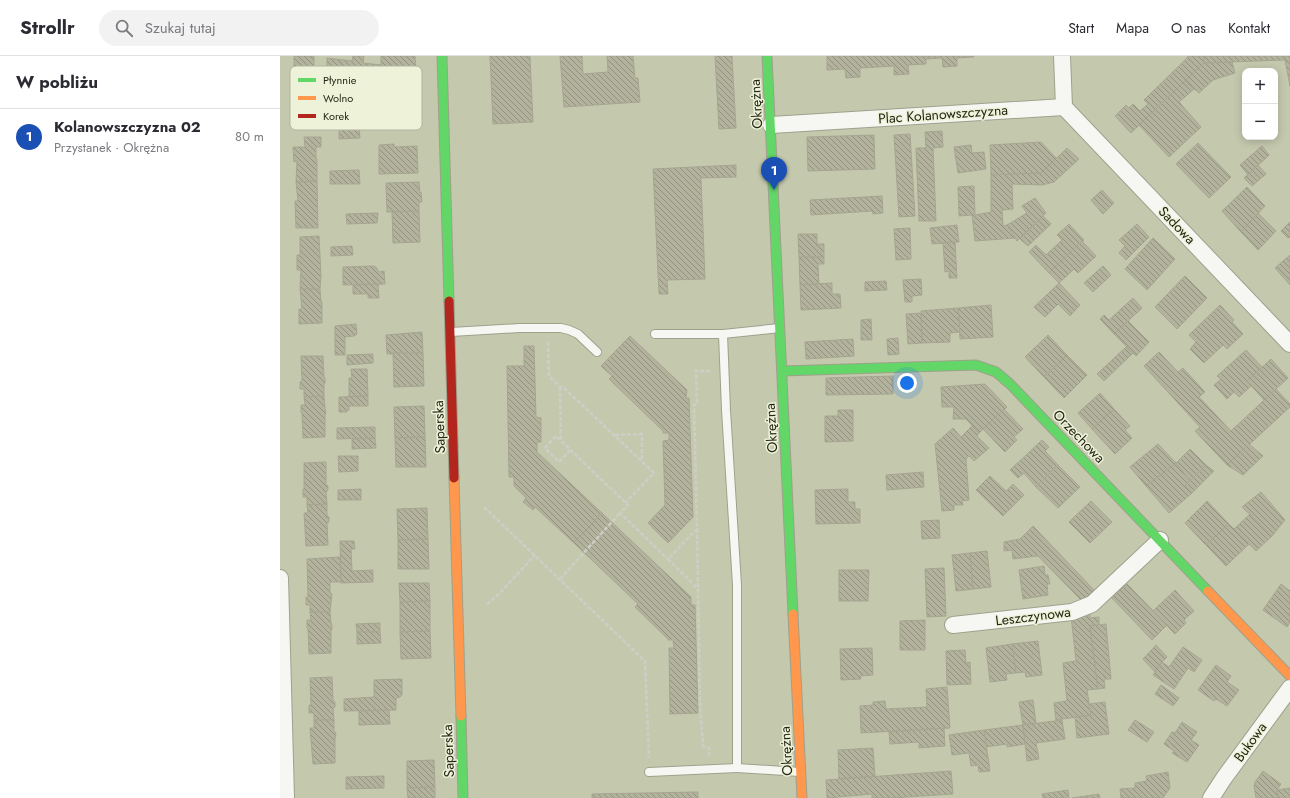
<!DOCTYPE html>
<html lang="pl">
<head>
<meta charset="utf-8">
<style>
	body { margin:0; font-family:Jost,sans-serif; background:#f2f2f3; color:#2b2b33 }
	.controls { position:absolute; right:12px; top:12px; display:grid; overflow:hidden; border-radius:8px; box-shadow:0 2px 10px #0003 }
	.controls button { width:36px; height:36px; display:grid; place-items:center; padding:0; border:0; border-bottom:1px solid #e1e1e2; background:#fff; color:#2b2b33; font:20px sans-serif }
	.you { position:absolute; left:627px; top:327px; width:14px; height:14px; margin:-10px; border:3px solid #fff; border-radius:50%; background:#1a73e8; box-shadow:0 0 0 6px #1a73e833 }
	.badge { display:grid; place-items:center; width:26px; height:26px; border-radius:50%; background:#5d604b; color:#fff; font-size:13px; font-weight:700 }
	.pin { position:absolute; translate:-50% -33px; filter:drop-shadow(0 1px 2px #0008) }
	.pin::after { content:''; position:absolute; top:21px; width:14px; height:12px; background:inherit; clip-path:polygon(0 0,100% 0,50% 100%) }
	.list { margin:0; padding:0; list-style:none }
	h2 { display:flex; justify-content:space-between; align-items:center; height:52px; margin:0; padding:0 16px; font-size:17px }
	h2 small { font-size:13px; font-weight:400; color:#7c7c81 }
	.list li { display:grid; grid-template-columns:26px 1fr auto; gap:12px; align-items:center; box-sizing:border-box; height:56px; padding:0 16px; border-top:1px solid #e1e1e2 }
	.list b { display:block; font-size:15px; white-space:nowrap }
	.list p { margin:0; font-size:13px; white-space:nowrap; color:#7c7c81 }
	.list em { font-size:13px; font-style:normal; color:#7c7c81 }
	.icon { flex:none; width:22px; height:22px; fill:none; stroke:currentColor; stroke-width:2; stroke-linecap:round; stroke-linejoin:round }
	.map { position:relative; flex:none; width:1010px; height:742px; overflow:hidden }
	header { display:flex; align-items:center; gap:24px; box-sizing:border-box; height:56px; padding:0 20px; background:#fff; border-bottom:1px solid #e1e1e2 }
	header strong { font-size:19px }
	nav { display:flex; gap:22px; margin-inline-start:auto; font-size:14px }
	.search { width:280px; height:36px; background:#f2f2f3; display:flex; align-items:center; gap:10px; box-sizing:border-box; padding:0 14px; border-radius:22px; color:#7c7c81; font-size:15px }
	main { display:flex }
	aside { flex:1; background:#fff }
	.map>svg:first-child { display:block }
	.building { fill:url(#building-back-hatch); stroke:#a6a690 }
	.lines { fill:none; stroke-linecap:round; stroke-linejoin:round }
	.lane-casing { stroke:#9ea18c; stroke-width:10 }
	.street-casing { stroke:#9ea18c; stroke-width:18 }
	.fast-casing { stroke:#9ea18c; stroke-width:11 }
	.slow-casing { stroke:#9ea18c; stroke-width:11 }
	.jam-casing { stroke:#9ea18c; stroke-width:11 }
	.path { stroke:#cdcfc7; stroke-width:2.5; stroke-dasharray:4 2; stroke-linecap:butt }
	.lane { stroke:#f6f7f3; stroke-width:8 }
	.street { stroke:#f6f7f3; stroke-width:16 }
	.fast { stroke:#63d668; stroke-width:9 }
	.slow { stroke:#ff974d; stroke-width:9 }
	.jam { stroke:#b3261e; stroke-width:9 }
	.labels { text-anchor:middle; stroke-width:3; stroke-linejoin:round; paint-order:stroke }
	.street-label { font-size:14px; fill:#252715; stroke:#edf2d9 }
	.key { fill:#edf2d9; stroke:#b1b59e; stroke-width:1 }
	.key-label { font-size:11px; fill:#252715 }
</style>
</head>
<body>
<header>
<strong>Strollr</strong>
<div class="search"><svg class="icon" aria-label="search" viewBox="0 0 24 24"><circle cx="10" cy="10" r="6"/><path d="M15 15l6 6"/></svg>Szukaj tutaj</div>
<nav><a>Start</a><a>Mapa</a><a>O nas</a><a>Kontakt</a></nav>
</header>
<main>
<aside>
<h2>W pobliżu<small></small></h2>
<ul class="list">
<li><span class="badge" style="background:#1a4fb4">1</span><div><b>Kolanowszczyzna 02</b><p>Przystanek · Okrężna</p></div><em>80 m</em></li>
</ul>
</aside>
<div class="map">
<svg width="1010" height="742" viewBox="0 0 1010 742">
	<defs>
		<pattern id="building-back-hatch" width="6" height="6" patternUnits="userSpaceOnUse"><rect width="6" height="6" fill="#b3b29d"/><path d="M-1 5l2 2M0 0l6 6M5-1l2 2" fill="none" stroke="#91917f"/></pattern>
	</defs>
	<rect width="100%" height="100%" fill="#c4c9ae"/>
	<g class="building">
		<rect x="14" y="0" width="20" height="17"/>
		<polygon points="73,0 84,0 83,7 101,9 108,19 106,28 47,21 47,2 72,5"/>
		<polygon points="101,0 135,0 136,16 121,16 121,19 108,19 101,9"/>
		<polygon points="210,0 250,0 253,66 213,68"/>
		<polygon points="280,0 302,0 303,18 328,16 327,0 353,0 355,22 358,22 360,46 284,51"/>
		<polygon points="435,0 452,0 456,72 439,73"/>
		<polygon points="547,0 694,0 694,1 677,2 677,10 663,11 662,2 646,3 646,8 628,9 629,18 614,19 614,10 580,12 580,21 566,22 565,13 547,14"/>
		<polygon points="907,0 924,0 924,7 851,77 835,60 846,49 849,52 853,48 860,55 868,48 864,44 908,1"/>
		<polygon points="924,0 1005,0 1005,4 924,7"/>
		<polygon points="1005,0 1010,0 1010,30 1005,4"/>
		<polygon points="952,6 955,17 933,24 919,37 905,25 924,7"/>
		<polygon points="905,25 914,33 899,46 921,71 889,101 859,69"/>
		<polygon points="59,70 79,70 80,82 59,83"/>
		<polygon points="662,75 663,91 653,92 656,165 639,165 636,92 646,92 645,76"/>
		<polygon points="630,78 635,160 619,161 614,79"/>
		<polygon points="594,79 595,113 528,115 527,81"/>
		<polygon points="24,81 41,81 41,91 36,91 36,103 37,103 37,125 16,126 17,105 14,106 13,91 25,91"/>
		<polygon points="761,86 776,102 761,117 711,119 710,89"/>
		<polygon points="918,87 951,121 929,142 896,108"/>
		<polygon points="114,88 114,91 137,90 138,117 99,118 99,89"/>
		<polygon points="691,89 692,97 704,96 706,113 678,117 674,91"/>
		<polygon points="982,90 989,99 968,119 960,109"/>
		<polygon points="787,92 799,103 774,126 762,129 732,128 733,153 722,154 723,170 727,169 736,182 695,185 692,159 679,160 678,131 694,130 695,159 711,156 711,119 761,117"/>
		<polygon points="456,109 456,121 421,122 425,223 387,224 388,238 379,238 373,113"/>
		<polygon points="978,109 986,118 972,130 964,122"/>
		<polygon points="79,114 80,128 50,128 50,115"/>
		<polygon points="37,125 38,172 16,172 15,145 18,145 16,126"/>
		<polygon points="139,126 140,137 141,136 142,146 139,146 139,155 107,156 106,127"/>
		<polygon points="967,131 985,150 961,176 942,155"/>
		<polygon points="822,134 834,147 823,158 811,144"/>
		<polygon points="602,140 603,157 593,158 592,155 531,159 530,144"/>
		<polygon points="755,142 766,157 737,185 727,169 747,157 742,150"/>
		<polygon points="139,155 140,186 113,187 112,156"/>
		<polygon points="98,157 97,167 67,168 66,158"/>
		<polygon points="978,157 996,175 978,194 961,176"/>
		<polygon points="763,160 771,168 748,190 740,183"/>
		<polygon points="1010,166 1010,181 1008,182 1001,175"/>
		<polygon points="789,168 804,184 769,217 749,196 756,189 766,199 782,184 777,179"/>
		<polygon points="857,168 869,181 846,204 839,197 845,190 839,184"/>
		<polygon points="677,169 679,186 652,188 650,172"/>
		<polygon points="630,172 631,203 616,204 614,173"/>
		<polygon points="518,178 537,178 537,188 544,188 544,201 519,201"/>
		<polygon points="39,180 41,220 40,233 20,233 21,214 17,214 17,199 20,199 20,181"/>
		<polygon points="873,182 895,203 867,234 845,213"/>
		<polygon points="802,185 816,200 798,217 794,213 779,227 769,217"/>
		<polygon points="675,186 677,222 669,222 669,215 665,216 663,187"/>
		<polygon points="72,190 73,199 51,200 51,191"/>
		<polygon points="1010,199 1010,229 995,212"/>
		<polygon points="519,201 544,201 544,208 538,208 539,228 520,229"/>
		<polygon points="93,210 96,211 99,216 104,215 105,228 63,229 63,211"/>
		<polygon points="823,210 831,219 813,236 804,227"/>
		<polygon points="905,220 927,242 897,273 875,251"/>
		<polygon points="641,223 642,239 632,240 632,246 625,246 623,224"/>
		<polygon points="606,225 607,234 585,235 585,226"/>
		<polygon points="552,227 552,238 560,238 561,252 521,254 520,229"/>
		<polygon points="779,227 800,249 790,260 778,248 765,261 754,251"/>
		<polygon points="98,228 99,242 88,242 88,238 73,238 73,229"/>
		<polygon points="20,233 40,233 41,246 42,246 42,267 19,268 19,253 22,253"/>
		<polygon points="853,242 862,252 834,278 820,263 824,259 829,264"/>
		<polygon points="711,249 713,281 680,283 678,252"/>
		<polygon points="940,249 954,264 952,266 963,278 947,293 943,289 924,307 910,293 916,286 909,279"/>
		<polygon points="678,252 680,276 670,277 670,286 642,287 641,255"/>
		<polygon points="641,257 642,287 628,288 626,258"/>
		<polygon points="591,263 592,284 581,284 581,264"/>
		<polygon points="848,265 869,286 856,300 834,278"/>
		<polygon points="76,268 77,278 74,280 65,281 65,299 55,299 55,270"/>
		<polygon points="142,276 143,297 107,298 106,279"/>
		<polygon points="768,279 787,299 764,321 745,301"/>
		<polygon points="350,280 407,334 406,342 409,342 413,461 388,487 368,467 385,449 383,385 389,384 389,377 383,377 383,375 329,323 332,320 321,310"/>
		<polygon points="618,282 619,298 608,299 607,283"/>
		<polygon points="573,283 574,300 526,303 525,286"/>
		<polygon points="244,290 254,290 256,361 261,362 261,386 257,386 257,396 322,457 294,487 255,451 253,454 243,446 246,442 234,430 234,421 229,421 227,310 244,310"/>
		<polygon points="846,291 853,297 824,325 817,318"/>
		<polygon points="966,294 982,311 967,325 971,330 959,341 954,336 947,343 934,329 941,323 937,320"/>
		<polygon points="879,296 898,316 903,312 925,336 919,341 951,375 996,333 1010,348 1010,351 947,409 915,375 920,371 864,310"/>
		<polygon points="113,297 143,297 144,330 114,331"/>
		<polygon points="93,298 93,307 67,309 67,299"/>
		<polygon points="787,299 807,319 784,342 764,321"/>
		<polygon points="21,300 43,300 44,322 45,322 45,327 44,328 44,340 24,341 24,333 20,333 20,326 22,325"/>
		<polygon points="991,303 1008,322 984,344 967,325"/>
		<polygon points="71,313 87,313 88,340 69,341 69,322 72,322"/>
		<polygon points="613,320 613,338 546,339 546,322"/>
		<polygon points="705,328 727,351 699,377 686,363 673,363 674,351 662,351 661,331"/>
		<polygon points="820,337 834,353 812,373 798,357"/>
		<polygon points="44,340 45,352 46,357 45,359 45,381 23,382 22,357 21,357 21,349 25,349 24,341"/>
		<polygon points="88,340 88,350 69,350 69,354 67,354 67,356 59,356 59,341"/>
		<polygon points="144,350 145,381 115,382 114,351"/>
		<polygon points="724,353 743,373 734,381 737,384 725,396 703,373"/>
		<polygon points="834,353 850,370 845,374 852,382 835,398 812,373"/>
		<polygon points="558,354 573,354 573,385 545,386 545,360 558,360"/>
		<polygon points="692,370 699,377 697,380 709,392 694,405 689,400 686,403 689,444 682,445 683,449 674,449 674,454 662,455 655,388 673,372 681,381"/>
		<polygon points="95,371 95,382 57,383 57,372"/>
		<polygon points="145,381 146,411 116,411 115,382"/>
		<polygon points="95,382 96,392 72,393 72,383"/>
		<polygon points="762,384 769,391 765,395 778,409 756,431 744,417 738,422 730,414"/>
		<polygon points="878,388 896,407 866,430 850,411"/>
		<polygon points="969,388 983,400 963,419 947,409"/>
		<polygon points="910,393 926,409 910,425 896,407"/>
		<polygon points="58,400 78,400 78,415 59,416"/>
		<polygon points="46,406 46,429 48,430 48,434 46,436 47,448 27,449 27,441 23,441 23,433 24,433 24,407"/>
		<polygon points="896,407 910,425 905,430 912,437 889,457 866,430"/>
		<polygon points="778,409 800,431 778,452 756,431"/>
		<polygon points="926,409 934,415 912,437 905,430"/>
		<polygon points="643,416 644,431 607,434 606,419"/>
		<polygon points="710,420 726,435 733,428 744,439 723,460 696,434"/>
		<polygon points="81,433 81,444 58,444 58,434"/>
		<polygon points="568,433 568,446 575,446 575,453 580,453 580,467 536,468 535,434"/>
		<polygon points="981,436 1005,464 992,480 962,451"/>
		<polygon points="811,445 832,466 810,487 789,466"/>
		<polygon points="927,445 949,468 926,489 905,467"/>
		<polygon points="47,448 47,460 49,461 49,466 47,467 48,489 26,490 24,457 28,457 27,449"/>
		<polygon points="147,452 148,483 118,484 117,453"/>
		<polygon points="322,457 411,541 411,549 415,549 418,657 390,658 389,592 394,592 393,584 388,584 388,583 355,551 358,548 294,487"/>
		<polygon points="970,458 992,480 976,495 954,473"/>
		<polygon points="659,464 660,482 642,483 641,465"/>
		<polygon points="949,468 969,488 946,510 926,489"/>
		<polygon points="753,470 815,535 803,546 758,500 733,503 732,494 724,495 724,486 740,483"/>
		<polygon points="148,483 149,513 118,513 118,484"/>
		<polygon points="60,485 74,485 75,493 71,493 72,515 93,514 93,526 61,527"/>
		<polygon points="707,495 711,531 693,533 690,497"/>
		<polygon points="690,497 693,533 676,535 672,499"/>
		<polygon points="60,501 61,526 50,526 50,536 52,538 50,556 30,556 30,549 26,549 26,541 28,541 27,503"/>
		<polygon points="764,510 765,519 768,519 770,528 767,528 768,539 743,543 739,514"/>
		<polygon points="664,512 666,560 647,561 645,513"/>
		<polygon points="559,514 589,514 588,545 559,545"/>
		<polygon points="119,527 149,527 150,545 120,546"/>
		<polygon points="847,528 887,569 872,584 831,541"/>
		<polygon points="1001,528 1010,535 1010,566 1007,571 983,554"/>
		<polygon points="895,534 914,555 904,564 906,567 895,578 873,555"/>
		<polygon points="150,545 150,575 120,576 120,546"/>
		<polygon points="30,556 50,556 51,567 52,568 52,573 51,575 51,597 29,598 28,573 27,572 27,564 31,564"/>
		<polygon points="810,557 810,562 819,561 819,569 810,570 818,633 807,634 811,659 776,664 774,647 787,645 783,607 796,605 791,560"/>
		<polygon points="645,564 645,594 620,594 620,565"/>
		<polygon points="100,567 100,576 77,576 76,568"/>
		<polygon points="826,568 831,623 824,623 825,632 818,633 810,570"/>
		<polygon points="150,575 151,602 121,603 120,576"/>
		<polygon points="77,576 100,576 101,587 77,588"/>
		<polygon points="758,585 762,619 746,621 745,616 736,617 732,588"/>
		<polygon points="732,588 736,617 726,618 727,624 710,626 706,592"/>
		<polygon points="876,589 887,601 882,606 875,616 863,603"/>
		<polygon points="903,591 922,604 914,616 908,612 894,633 873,619 882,606 889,611"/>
		<polygon points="592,592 593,619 580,620 581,623 561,624 560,593"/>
		<polygon points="685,594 686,607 690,606 691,628 667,629 666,595"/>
		<polygon points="936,609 951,620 947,626 959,634 947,650 936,643 934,645 918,634"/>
		<polygon points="52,621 53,644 55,646 55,651 53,652 54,664 34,664 34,657 29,657 29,649 31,649 30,622"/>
		<polygon points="122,623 122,639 120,641 116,642 116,654 64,655 64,643 94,641 94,624"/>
		<polygon points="881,629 899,642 893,650 875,638"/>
		<polygon points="667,631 670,672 581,677 580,650 593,649 593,646 605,645 606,653 647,651 646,633"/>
		<polygon points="753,644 756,667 743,669 739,646"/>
		<polygon points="825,646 829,678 797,682 795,661 811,659 809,648"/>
		<polygon points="109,654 110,668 79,669 79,655"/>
		<polygon points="34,664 54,664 54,675 56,677 55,683 55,707 33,708 30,672 34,672"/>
		<polygon points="782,664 785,683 756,687 759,703 747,705 743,669"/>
		<polygon points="855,664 874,676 867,686 848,674"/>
		<polygon points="902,666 917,676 911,684 919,689 907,706 892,697 894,695 884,688 892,676 895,677"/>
		<polygon points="743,669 745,688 727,691 727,688 706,691 704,674"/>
		<polygon points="664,672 665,690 639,692 639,686 610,688 609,676"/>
		<polygon points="704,674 710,715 699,716 698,709 691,710 689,697 672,699 669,679"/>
		<polygon points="593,692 595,720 559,723 558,694"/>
		<polygon points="154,704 155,731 127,732 127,705"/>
		<polygon points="671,715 673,738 612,742 592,742 592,738 547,742 546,724"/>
		<polygon points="983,715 1001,728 997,734 998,742 976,742 974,730 975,726"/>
		<polygon points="888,716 890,732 883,742 841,742 840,733 855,732 855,727 867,725 866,720"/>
		<polygon points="104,720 104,732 66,733 66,721"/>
		<polygon points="155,731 155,742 128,742 127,732"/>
		<polygon points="1010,732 1010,742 998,742 997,734"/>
		<polygon points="788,734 789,742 763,742 762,738"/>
		<polygon points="418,736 418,742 312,742 312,738"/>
		<polygon points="819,738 820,742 792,742"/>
	</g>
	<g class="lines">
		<defs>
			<g id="lane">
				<polyline points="500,272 443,278 446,354 457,529 457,712 520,716"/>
				<polyline points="171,276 239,272 281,272 289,274 298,278 317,296"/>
				<polyline points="375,278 443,278"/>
				<polyline points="369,716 457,712"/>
			</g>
			<g id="street">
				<polyline points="782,0 784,51"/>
				<polyline points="784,51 1010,288"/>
				<polyline points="491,69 784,51"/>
				<polyline points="0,522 6,742"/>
				<polyline points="673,569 792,556 812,548 880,484"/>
				<polyline points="931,742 944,722 1010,632"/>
			</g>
			<g id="fast">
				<polyline points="162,0 169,245"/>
				<polyline points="487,0 513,558"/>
				<polyline points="502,315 696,309 716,316 730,328 928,535"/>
				<polyline points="181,660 183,742"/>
			</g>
			<g id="slow">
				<polyline points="174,422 181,660"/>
				<polyline points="928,535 1010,620"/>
				<polyline points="513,558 522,742"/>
			</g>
			<polyline id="jam" points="169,245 174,422"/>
		</defs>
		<use href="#lane" class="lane-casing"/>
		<use href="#street" class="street-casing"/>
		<use href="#fast" class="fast-casing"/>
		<use href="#slow" class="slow-casing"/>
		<use href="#jam" class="jam-casing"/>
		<g class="path">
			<polyline points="268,286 269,320 280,331 283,331 374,417 345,447"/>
			<polyline points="280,331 281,385"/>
			<polyline points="335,379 362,378 362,405"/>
			<polyline points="290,394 279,406 265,392 276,380 348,449 340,457 388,503"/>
			<polyline points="204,451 365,605 369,702"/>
			<polyline points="417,473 418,532"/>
			<polyline points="280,523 340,457"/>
			<polyline points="207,548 218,539 255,499"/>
			<polyline points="430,699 429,699 429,692 423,690 420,651 418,533 388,503 417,473 414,349 417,348 416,315 431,315"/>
		</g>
		<use href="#lane" class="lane"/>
		<use href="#street" class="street"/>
		<use href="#fast" class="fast"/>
		<use href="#slow" class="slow"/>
		<use href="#jam" class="jam"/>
	</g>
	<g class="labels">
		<g class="street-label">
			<text transform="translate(476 48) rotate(-93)" y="5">Okrężna</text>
			<text transform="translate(663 58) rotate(-4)" y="5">Plac Kolanowszczyzna</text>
			<text transform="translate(897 169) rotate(46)" y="5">Sadowa</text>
			<text transform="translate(159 371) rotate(-92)" y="5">Saperska</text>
			<text transform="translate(491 372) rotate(-93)" y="5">Okrężna</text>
			<text transform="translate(799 380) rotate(46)" y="5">Orzechowa</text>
			<text transform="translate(753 560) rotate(-7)" y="5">Leszczynowa</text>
			<text transform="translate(970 686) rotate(-54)" y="5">Bukowa</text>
			<text transform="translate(168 695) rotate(-92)" y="5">Saperska</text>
			<text transform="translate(506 695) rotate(-93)" y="5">Okrężna</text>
		</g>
	</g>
	<rect x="10" y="10" width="132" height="64" rx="6" class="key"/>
	<rect x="18" y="22" width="18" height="4" fill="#63d668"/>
	<rect x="18" y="40" width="18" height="4" fill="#ff974d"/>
	<rect x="18" y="58" width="18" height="4" fill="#b3261e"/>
	<g class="key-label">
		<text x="43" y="28">Płynnie</text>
		<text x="43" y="46">Wolno</text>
		<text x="43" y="64">Korek</text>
	</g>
</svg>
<div class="controls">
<button>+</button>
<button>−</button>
</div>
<div class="you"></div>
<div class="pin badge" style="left:494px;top:134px;background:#1a4fb4">1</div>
</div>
</main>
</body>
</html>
